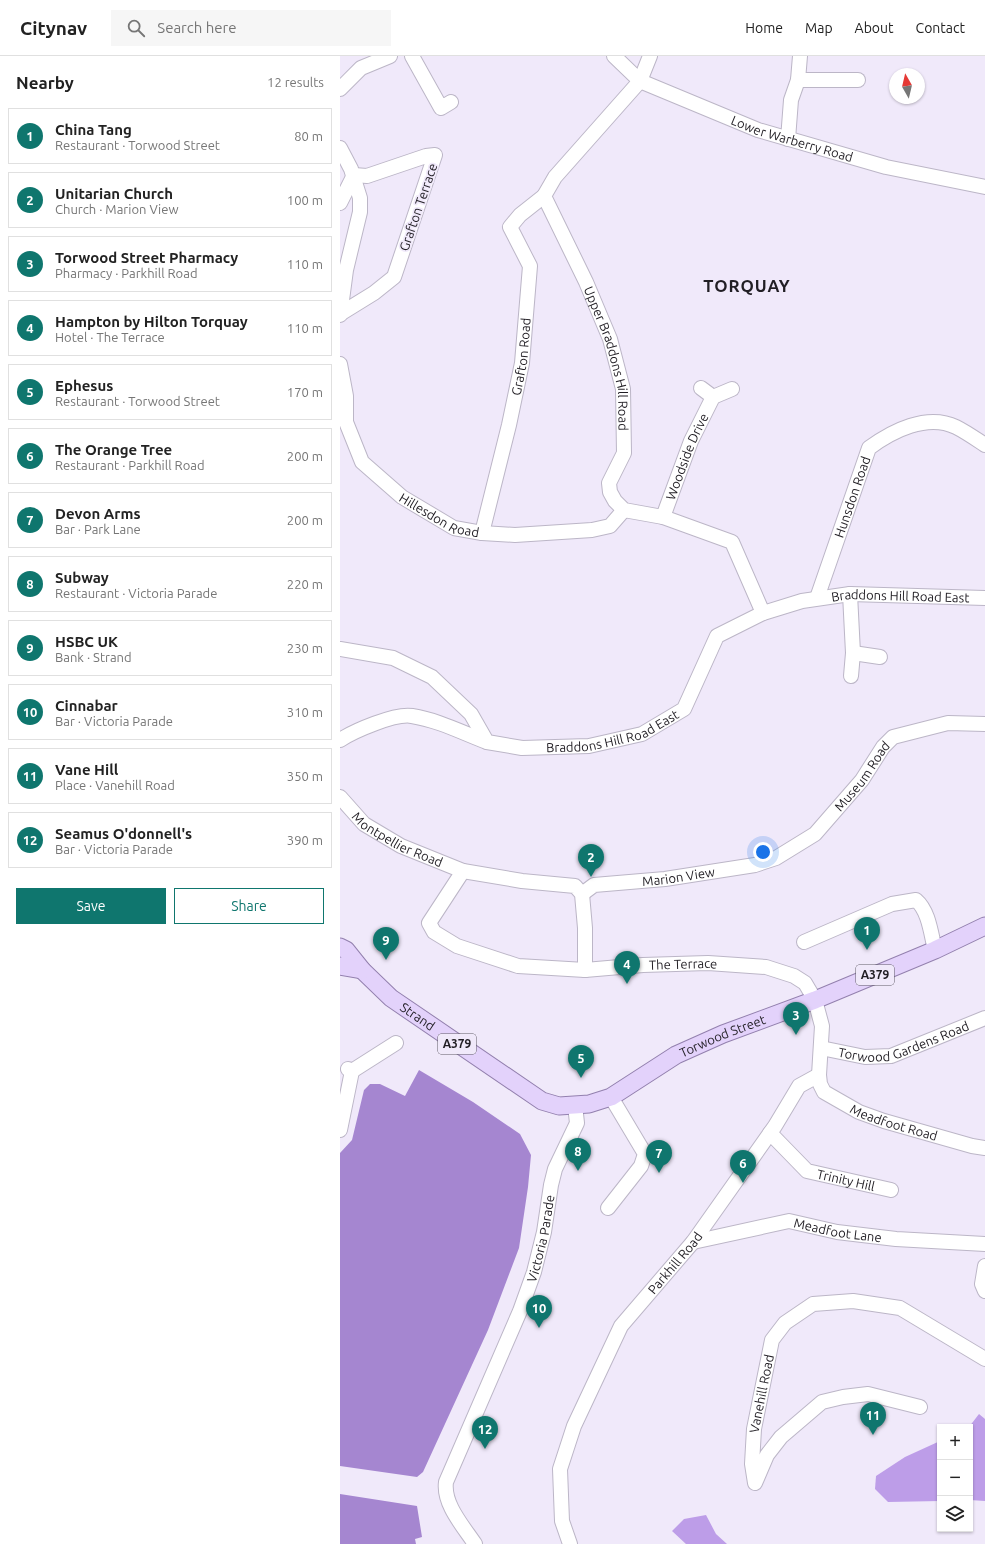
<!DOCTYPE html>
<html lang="en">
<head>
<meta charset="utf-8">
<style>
	body { margin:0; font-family:Ubuntu,sans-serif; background:#f6f6f6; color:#222 }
	.controls { position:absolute; right:12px; bottom:12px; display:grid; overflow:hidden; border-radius:0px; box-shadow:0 1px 3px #0004 }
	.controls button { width:36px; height:36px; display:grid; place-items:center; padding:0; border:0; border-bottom:1px solid #e0e0e0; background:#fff; color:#222; font:20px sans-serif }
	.compass { position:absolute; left:549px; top:12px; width:36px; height:36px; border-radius:50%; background:#fff; box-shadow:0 1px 3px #0004; rotate:352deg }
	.you { position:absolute; left:423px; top:796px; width:14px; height:14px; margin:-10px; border:3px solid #fff; border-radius:50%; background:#1a73e8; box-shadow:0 0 0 6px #1a73e833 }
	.badge { display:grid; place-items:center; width:26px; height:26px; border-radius:50%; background:#0f766e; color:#fff; font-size:13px; font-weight:700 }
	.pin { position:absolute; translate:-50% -33px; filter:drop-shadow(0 1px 2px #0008) }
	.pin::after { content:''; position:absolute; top:21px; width:14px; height:12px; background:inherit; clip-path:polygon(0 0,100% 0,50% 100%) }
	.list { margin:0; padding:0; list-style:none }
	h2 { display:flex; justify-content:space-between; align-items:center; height:52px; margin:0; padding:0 16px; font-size:17px }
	h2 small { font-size:13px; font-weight:400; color:#767676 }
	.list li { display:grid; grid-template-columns:26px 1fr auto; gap:12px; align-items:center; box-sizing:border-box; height:56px; margin:0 8px 8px; padding:0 8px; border:1px solid #e0e0e0; border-radius:0px }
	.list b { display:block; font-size:15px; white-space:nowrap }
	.list p { margin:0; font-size:13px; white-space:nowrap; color:#767676 }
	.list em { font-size:13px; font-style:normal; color:#767676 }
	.actions { display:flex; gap:8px; padding:12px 16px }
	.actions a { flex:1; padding:9px 0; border:1px solid #0f766e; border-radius:0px; text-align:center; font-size:14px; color:#0f766e }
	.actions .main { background:#0f766e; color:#fff }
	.icon { flex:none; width:22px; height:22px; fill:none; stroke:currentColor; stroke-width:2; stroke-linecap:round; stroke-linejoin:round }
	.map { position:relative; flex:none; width:645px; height:1488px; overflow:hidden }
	header { display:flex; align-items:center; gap:24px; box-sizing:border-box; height:56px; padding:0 20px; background:#fff; border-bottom:1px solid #e0e0e0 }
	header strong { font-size:19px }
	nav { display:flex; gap:22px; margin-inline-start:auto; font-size:14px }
	.search { width:280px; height:36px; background:#f6f6f6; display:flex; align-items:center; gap:10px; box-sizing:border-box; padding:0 14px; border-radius:0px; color:#767676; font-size:15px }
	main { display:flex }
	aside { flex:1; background:#fff }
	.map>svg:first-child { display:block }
	.forest { fill:#bd9de8 }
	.water { fill:#a586d0 }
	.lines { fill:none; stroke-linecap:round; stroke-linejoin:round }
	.minor-casing { stroke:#bcb6c7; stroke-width:16 }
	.major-casing { stroke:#9380ae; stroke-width:19 }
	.minor { stroke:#fff; stroke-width:14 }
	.major { stroke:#e3d2fb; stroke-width:17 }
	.labels { text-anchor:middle; stroke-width:3.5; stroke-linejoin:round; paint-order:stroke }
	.shield { fill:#f0e9fa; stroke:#5f5b64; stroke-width:1 }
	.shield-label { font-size:12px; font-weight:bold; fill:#211e24 }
	.street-label { font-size:13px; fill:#211e24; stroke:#f0e9fa }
	.district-label { font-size:17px; font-weight:bold; letter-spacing:1px; fill:#211e24; stroke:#f0e9fa }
</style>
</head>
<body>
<header>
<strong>Citynav</strong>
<div class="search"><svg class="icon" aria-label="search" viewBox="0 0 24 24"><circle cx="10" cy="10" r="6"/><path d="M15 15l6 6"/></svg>Search here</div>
<nav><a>Home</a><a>Map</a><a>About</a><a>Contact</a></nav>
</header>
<main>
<aside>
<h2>Nearby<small>12 results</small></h2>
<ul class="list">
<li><span class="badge">1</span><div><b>China Tang</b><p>Restaurant · Torwood Street</p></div><em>80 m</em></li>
<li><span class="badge">2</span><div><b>Unitarian Church</b><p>Church · Marion View</p></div><em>100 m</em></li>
<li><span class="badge">3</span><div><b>Torwood Street Pharmacy</b><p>Pharmacy · Parkhill Road</p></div><em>110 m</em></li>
<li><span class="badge">4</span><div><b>Hampton by Hilton Torquay</b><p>Hotel · The Terrace</p></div><em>110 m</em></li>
<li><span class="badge">5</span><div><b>Ephesus</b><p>Restaurant · Torwood Street</p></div><em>170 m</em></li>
<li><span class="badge">6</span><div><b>The Orange Tree</b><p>Restaurant · Parkhill Road</p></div><em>200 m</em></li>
<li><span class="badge">7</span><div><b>Devon Arms</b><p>Bar · Park Lane</p></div><em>200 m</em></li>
<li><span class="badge">8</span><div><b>Subway</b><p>Restaurant · Victoria Parade</p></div><em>220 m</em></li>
<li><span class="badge">9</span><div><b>HSBC UK</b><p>Bank · Strand</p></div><em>230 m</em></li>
<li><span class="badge">10</span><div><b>Cinnabar</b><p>Bar · Victoria Parade</p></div><em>310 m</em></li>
<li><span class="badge">11</span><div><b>Vane Hill</b><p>Place · Vanehill Road</p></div><em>350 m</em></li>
<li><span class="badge">12</span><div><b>Seamus O'donnell's</b><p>Bar · Victoria Parade</p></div><em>390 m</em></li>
</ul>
<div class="actions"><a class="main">Save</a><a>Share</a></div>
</aside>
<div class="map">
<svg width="645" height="1488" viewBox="0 0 645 1488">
	<rect width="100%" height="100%" fill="#f0e9fa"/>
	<g class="forest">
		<polygon points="639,1358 645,1363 645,1445 630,1444 629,1371"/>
		<polygon points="600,1385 600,1445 548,1446 535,1433 536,1420 565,1401"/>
		<polygon points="366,1459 376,1478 387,1488 346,1488 332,1475 344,1463"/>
	</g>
	<g class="water">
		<polygon points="79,1014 133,1046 180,1078 191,1099 188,1131 179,1192 148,1274 83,1416 77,1421 0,1410 0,1097 12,1084 24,1034 30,1028 40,1028 65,1040"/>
		<polygon points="0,1438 77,1450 82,1481 75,1483 76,1488 0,1488"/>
	</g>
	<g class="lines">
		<defs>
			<g id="minor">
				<polyline points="72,0 101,52 111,46"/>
				<path id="s1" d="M 274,0 L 300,25 L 418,74 L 546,111 L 645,131"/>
				<path id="s2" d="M 310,0 L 300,25 L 215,121 L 204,140 L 246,226 L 270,283 L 283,333 L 284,397 L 269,427 L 270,436 L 275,445 L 284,454 L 323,461 L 392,486 L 423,557"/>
				<polyline points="458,24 518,24"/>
				<polyline points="0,33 21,12 50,0"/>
				<polyline points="448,83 451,44 458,24 460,0"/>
				<polyline points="0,92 11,113 20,142 20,156 6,214 0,259"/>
				<polyline points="0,147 14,119 27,120 86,100 95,99 54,221 34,237 0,258"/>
				<path id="s3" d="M 0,308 L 6,340 L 6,366 L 22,406 L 62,441 L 114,472 L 142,477 L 175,479 L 252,474 L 270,470 L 284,454"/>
				<polyline points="361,332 373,341"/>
				<path id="s4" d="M 323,461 L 351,385 L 373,341 L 392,333"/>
				<path id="s5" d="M 142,477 L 169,369 L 182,307 L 190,210 L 170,171 L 180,159 L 204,140"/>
				<polyline points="510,538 513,597 511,620"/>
				<path id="s6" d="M 477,542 L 529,392 C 552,375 587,357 616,371 C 626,376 636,383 645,389"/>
				<path id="s7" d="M 0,593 L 53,602 L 92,621 L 131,658 L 147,686 L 182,692 L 249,690 L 302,678 L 344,653 L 377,580 L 423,557 L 462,545 L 510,538 L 645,542"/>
				<polyline points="513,597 540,601"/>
				<path d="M 0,684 C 14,675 55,657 72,660 C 98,664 123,677 147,686"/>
				<path id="s8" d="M 0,741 L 24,768 L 61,790 L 123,815 L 182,825 L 235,830 L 242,838 L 245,872 L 245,914"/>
				<path id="s9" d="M 123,815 L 89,867 L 94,876 L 117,890 L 178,910 L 245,914 L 303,909 L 368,907 L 426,911 L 454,920 L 465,927 L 475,944 L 482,970 L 479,1019 L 480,1028 L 484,1036 L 519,1056 L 544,1065 L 632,1090 L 645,1092"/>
				<path id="s10" d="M 242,838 L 254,829 L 325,823 L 415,809 L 436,802 L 475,778 L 522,724 L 543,691 L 553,681 L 608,667 L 645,668"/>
				<path d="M 464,886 L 552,848 L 576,844 C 589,855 591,878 595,894"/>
				<path id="s11" d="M 481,992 L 525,1001 L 551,1000 L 645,962"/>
				<polyline points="8,1013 12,1015 56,987"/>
				<polyline points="0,1074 12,1015"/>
				<path id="s12" d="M 430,1077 L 467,1115 L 551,1134"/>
				<polyline points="268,1152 301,1110 305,1098 271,1041"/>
				<path id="s13" d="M 353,1186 L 449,1165 L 497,1176 L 556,1183 L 645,1188"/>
				<polyline points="645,1210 642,1228 645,1235"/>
				<path id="s14" d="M 580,1351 L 528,1338 L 503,1341 L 482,1346 L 441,1381 L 427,1399 L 415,1427 L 412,1408 L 414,1373 L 432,1284 L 445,1267 L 473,1248 L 513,1245 L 560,1252 L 645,1303"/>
				<path id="s15" d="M 135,1488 C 123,1470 103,1448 106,1426 L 180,1255 L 194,1216 L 204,1176 L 211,1129 L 215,1113 L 237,1067 L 235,1049"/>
				<path id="s16" d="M 230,1488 L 222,1465 L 220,1413 L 234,1370 L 281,1270 L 353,1186 L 435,1070 L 459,1030 L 479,1019"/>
			</g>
			<g id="major">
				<path id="s17" d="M 0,891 L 6,894 L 22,914 L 51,942 L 202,1045 L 219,1050 L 249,1048 L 271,1041 L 336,999 L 383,978 L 475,944 L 595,894 L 645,870"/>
				<polyline points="0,910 22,914"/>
			</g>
		</defs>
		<use href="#minor" class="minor-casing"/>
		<use href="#major" class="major-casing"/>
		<use href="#minor" class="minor"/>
		<use href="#major" class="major"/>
	</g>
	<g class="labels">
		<g class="shield">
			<rect x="516" y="909" width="38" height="20" rx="3"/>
			<rect x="98" y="978" width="38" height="20" rx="3"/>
		</g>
		<g class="shield-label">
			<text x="535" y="923">A379</text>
			<text x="117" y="992">A379</text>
		</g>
		<g class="street-label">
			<text dy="5" stroke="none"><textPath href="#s1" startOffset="199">Lower Warberry Road</textPath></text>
			<text transform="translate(78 151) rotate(-71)" y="5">Grafton Terrace</text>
			<text dy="5" stroke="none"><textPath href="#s5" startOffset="181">Grafton Road</textPath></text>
			<text dy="5" stroke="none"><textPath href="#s2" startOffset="353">Upper Braddons Hill Road</textPath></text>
			<text dy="5" stroke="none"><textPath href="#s4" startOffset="65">Woodside Drive</textPath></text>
			<text dy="5" stroke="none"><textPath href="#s6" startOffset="107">Hunsdon Road</textPath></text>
			<text dy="5" stroke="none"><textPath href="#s3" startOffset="197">Hillesdon Road</textPath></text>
			<text dy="5" stroke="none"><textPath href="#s7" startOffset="660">Braddons Hill Road East</textPath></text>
			<text dy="5" stroke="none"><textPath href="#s7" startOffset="312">Braddons Hill Road East</textPath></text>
			<text dy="5" stroke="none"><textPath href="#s10" startOffset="320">Museum Road</textPath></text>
			<text dy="5" stroke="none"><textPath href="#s8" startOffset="73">Montpellier Road</textPath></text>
			<text dy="5" stroke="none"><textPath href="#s10" startOffset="100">Marion View</textPath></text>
			<text dy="5" stroke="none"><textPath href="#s9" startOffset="329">The Terrace</textPath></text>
			<text dy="5" stroke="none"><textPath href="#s17" startOffset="105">Strand</textPath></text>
			<text dy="5" stroke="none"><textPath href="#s17" startOffset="454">Torwood Street</textPath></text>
			<text dy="5" stroke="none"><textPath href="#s11" startOffset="86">Torwood Gardens Road</textPath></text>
			<text dy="5" stroke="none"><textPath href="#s9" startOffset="645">Meadfoot Road</textPath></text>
			<text dy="5" stroke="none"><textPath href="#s12" startOffset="93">Trinity Hill</textPath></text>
			<text dy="5" stroke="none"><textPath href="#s13" startOffset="148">Meadfoot Lane</textPath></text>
			<text dy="5" stroke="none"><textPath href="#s15" startOffset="332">Victoria Parade</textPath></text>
			<text dy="5" stroke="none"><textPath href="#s16" startOffset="315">Parkhill Road</textPath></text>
			<text dy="5" stroke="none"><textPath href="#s14" startOffset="298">Vanehill Road</textPath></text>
		</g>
		<g class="district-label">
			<text x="407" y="236">TORQUAY</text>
		</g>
	</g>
</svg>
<div class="controls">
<button>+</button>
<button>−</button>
<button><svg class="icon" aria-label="layers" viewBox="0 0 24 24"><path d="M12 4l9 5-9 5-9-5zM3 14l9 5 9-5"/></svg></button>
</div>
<svg class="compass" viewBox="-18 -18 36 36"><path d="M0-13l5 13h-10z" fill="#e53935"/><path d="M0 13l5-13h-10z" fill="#767676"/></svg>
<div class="you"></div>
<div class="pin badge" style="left:527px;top:894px">1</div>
<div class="pin badge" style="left:251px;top:821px">2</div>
<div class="pin badge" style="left:456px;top:979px">3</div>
<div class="pin badge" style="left:287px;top:928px">4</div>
<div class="pin badge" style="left:241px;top:1022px">5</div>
<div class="pin badge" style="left:403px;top:1127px">6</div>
<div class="pin badge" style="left:319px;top:1117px">7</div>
<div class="pin badge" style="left:238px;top:1115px">8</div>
<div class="pin badge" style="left:46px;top:904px">9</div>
<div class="pin badge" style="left:199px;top:1272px">10</div>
<div class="pin badge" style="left:533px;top:1379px">11</div>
<div class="pin badge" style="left:145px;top:1393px">12</div>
</div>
</main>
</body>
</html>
